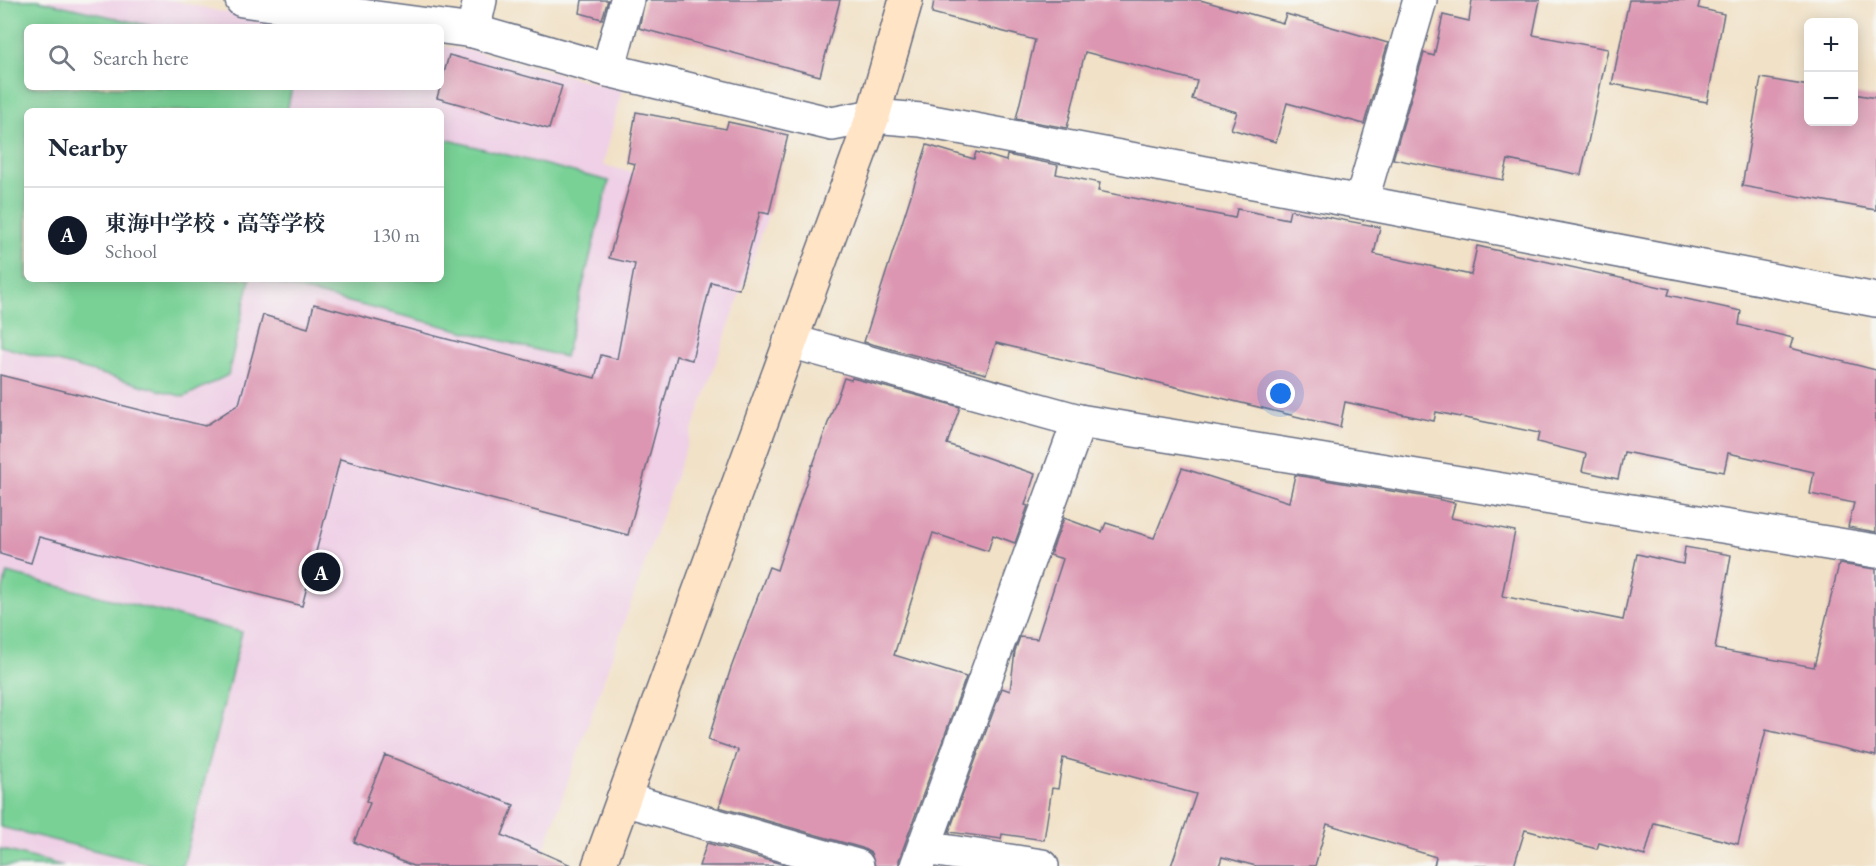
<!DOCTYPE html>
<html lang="en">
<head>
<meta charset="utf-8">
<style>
	body { margin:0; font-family:"EB Garamond","Noto Serif JP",serif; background:#f6f6f7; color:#1f2937 }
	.controls { position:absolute; right:18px; top:18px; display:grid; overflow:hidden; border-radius:9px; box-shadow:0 3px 15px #0003 }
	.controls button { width:54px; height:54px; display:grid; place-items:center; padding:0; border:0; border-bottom:2px solid #e0e1e3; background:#fff; color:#1f2937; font:30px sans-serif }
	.you { position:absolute; left:1281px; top:394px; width:21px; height:21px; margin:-15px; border:4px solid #fff; border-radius:50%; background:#1a73e8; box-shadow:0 0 0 9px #1a73e833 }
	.badge { display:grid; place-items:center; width:39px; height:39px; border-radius:50%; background:#111827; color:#fff; font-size:20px; font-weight:700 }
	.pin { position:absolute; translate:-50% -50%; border:3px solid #fff; box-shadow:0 2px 6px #0006 }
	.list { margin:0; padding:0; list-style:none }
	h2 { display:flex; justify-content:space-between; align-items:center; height:78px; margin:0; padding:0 24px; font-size:26px }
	h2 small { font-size:20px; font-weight:400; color:#747a83 }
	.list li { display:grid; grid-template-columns:39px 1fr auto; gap:18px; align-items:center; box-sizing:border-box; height:96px; padding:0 24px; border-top:2px solid #e0e1e3 }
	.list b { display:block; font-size:22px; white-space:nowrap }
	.list p { margin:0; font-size:20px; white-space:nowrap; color:#747a83 }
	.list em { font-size:20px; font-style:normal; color:#747a83 }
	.icon { flex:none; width:33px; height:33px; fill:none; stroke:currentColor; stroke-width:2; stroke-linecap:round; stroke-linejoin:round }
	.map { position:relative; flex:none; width:1876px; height:866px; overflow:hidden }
	.search { position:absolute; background:#fff; box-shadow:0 3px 15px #0003; left:24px; top:24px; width:420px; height:66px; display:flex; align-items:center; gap:15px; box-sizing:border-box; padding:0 21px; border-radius:9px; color:#747a83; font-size:22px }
	.panel { position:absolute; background:#fff; box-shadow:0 3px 15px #0003; left:24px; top:108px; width:420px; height:174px; border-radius:9px }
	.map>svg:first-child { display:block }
	.built { fill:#efd0e6; fill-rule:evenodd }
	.green { fill:#79d196; stroke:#4a807a; stroke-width:1.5 }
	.building { fill:#dc96b1 }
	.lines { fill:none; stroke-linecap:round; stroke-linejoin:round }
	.street-casing { stroke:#666d82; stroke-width:36 }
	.secondary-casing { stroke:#666d82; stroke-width:36 }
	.street { stroke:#fff; stroke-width:33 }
	.secondary { stroke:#ffe4c6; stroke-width:33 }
</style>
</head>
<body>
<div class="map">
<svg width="1876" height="866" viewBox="0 0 1876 866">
	<rect width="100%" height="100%" fill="#f6f6f2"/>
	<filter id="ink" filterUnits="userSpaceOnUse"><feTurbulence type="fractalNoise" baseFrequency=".0167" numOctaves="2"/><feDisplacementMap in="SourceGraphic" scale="12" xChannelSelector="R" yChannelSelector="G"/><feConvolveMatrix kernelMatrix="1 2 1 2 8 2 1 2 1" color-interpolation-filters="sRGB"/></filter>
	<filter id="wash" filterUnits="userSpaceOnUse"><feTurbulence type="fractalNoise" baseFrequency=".008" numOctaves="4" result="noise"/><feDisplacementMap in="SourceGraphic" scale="24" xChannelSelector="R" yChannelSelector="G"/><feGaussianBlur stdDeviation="1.35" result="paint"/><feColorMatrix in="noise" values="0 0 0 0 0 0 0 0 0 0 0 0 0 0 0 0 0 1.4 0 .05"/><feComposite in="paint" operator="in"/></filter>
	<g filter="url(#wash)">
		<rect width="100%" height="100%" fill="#f1e1c6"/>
		<path class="built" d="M 0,0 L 172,0 L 217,11 L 320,27 L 27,27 L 27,87 L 441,87 L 441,46 L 474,51 L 622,90 L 603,165 L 771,207 L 538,866 L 0,866 ZM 27,111 L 441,111 L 441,279 L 27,279 Z"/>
		<g class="green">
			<polygon points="0,0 38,0 155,27 27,27 27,87 292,87 287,111 27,111 27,279 250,279 228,375 184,397 0,346"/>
			<polygon points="441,138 609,181 565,357 262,280 441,279"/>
			<polygon points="7,573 242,632 183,866 158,866 0,827 0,601"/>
			<polygon points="0,849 64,866 0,866"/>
		</g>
		<g id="blocks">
			<g class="building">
				<polygon points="582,0 608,0 602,19 580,13"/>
				<polygon points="645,0 840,0 820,76 639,28"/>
				<polygon points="934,0 1200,0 1283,23 1286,14 1388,43 1364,124 1287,103 1276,142 1231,129 1237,112 1192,99 1197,81 1085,52 1067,128 1016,119 1035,40 932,13"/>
				<polygon points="1472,0 1540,0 1533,35 1608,49 1581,175 1508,160 1503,180 1393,159 1424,53 1434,56 1443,15 1469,21"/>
				<polygon points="1629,0 1700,0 1698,8 1724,14 1707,102 1612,84"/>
				<polygon points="449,55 562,86 549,129 437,98"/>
				<polygon points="1761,78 1809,86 1809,122 1854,122 1854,94 1876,98 1876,210 1742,186"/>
				<polygon points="636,112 726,129 728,122 788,135 769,214 760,212 739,289 711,282 692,360 676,356 628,535 340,459 302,606 39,537 31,563 0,554 0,375 205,426 239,404 263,315 308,328 314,304 595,378 601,355 617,359 635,264 609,258 635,164 627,162"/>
				<polygon points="927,145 974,159 976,152 1006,161 1007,155 1058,165 1056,174 1100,183 1098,191 1235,218 1237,209 1288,219 1290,210 1380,227 1374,254 1471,275 1477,246 1670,289 1668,295 1741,311 1739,325 1793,338 1790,348 1876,370 1876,532 1848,527 1854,503 1810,494 1814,472 1728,453 1724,472 1624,452 1618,479 1582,471 1586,454 1537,442 1539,433 1436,412 1434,421 1345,402 1340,427 996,343 986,374 864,342"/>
				<polygon points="844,378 851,380 852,378 960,407 947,444 1035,474 1025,505 1028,506 1015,543 993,535 988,551 933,533 894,655 966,677 899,860 899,866 875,866 871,853 862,848 719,807 738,750 708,740 731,668 769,567 777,570 812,465 813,465"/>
				<polygon points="1182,468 1289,502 1295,475 1427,497 1455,503 1451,518 1515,531 1502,596 1623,620 1637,554 1683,564 1685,547 1731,555 1715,649 1814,667 1839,564 1876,569 1876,756 1766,730 1738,844 1654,823 1645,856 1599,843 1597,849 1525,830 1514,866 1434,866 1436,857 1327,824 1315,866 1256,866 1222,857 1219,866 1171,866 1196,794 1063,758 1058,789 1052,788 1044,840 1002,834 1001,839 949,832 1002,688 1010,691 1015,651 1020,637 1037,639 1063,559 1050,555 1064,518 1102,532 1106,523 1154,538"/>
				<polygon points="385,755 514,805 502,835 573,866 413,866 354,842 370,803 366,801"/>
				<polygon points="707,843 789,866 699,866"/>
			</g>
		</g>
	</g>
	<g filter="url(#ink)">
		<use href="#blocks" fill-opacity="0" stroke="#666d82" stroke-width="1.5"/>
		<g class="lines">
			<defs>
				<g id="street">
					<polyline points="242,0 473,31 608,70 832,124 873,116 921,120 1361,202 1876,300"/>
					<polyline points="473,31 480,0"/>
					<polyline points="608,70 627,0"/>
					<polyline points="1361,202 1420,0"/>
					<polyline points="790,341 1079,421 1876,551"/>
					<polyline points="623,799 857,866"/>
					<polyline points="924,848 1042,866"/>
					<polyline points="917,866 1079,421"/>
				</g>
				<polyline id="secondary" points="599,866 873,116 906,0"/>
			</defs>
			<use href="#street" class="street-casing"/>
			<use href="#secondary" class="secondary-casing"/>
			<use href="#street" class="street"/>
			<use href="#secondary" class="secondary"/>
		</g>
	</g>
</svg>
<div class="controls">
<button>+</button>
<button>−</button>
</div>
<div class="you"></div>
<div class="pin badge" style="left:321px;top:572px">A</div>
<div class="search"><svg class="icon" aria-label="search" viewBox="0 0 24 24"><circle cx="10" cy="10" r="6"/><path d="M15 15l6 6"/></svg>Search here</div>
<section class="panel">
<h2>Nearby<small></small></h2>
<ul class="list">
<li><span class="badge">A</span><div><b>東海中学校・高等学校</b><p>School</p></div><em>130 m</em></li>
</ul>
</section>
</div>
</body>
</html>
